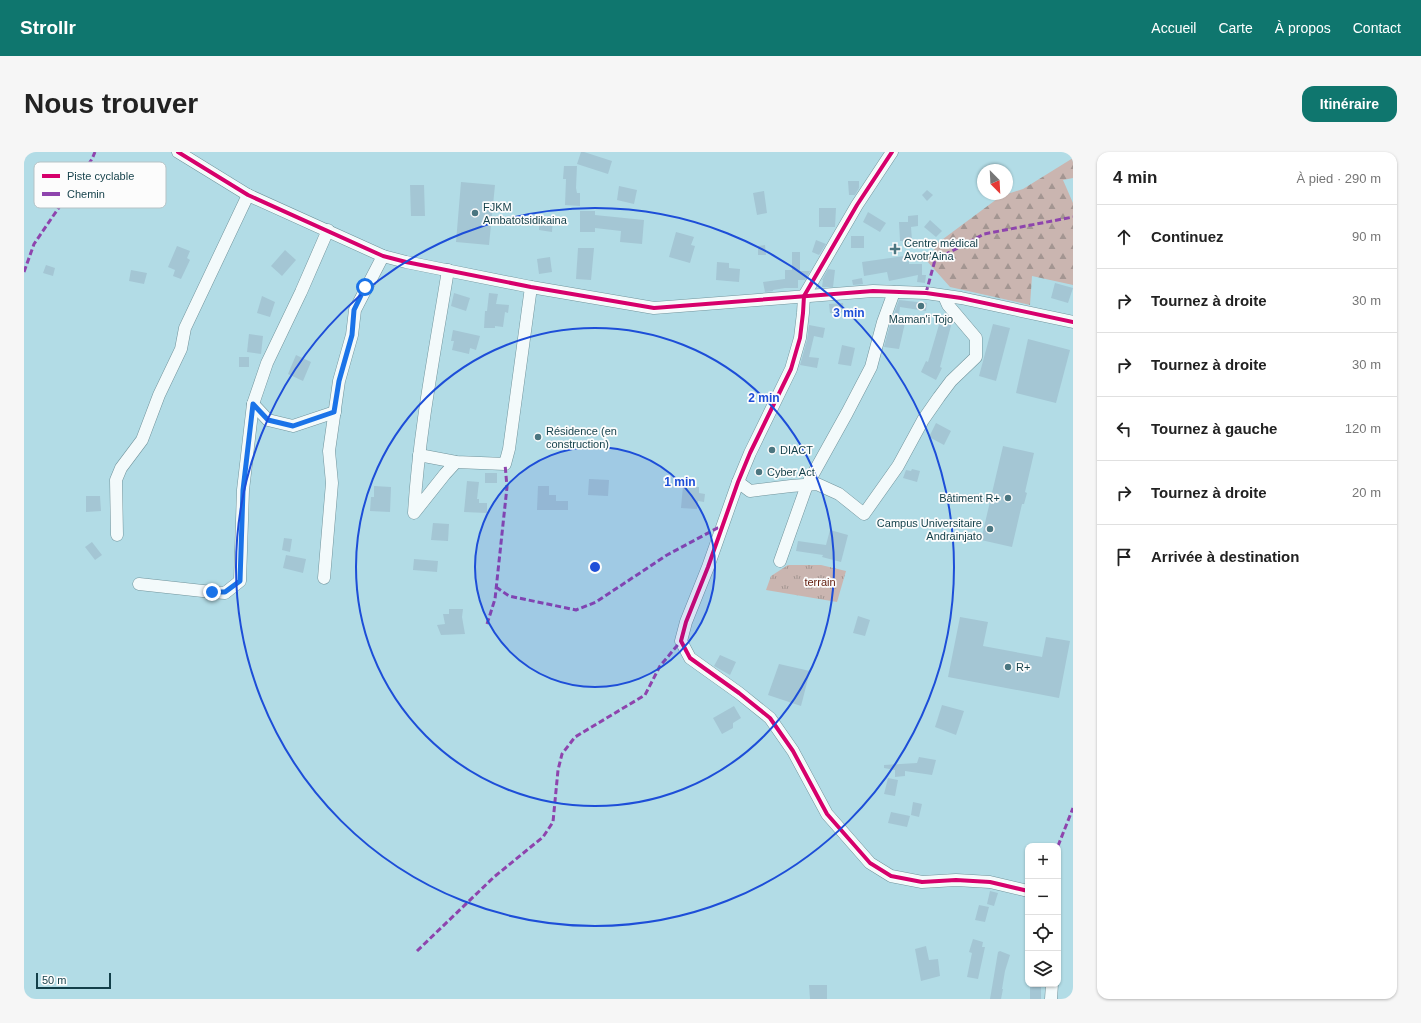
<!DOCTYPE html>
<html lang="fr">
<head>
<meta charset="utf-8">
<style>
	body { margin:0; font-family:Helvetica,sans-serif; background:#f6f6f6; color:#222 }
	.controls { position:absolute; right:12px; bottom:12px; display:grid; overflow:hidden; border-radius:8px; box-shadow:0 1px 3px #0004 }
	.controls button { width:36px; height:36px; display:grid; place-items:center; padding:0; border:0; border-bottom:1px solid #e0e0e0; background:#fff; color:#222; font:20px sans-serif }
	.compass { position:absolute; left:953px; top:12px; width:36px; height:36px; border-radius:50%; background:#fff; box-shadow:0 1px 3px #0004; rotate:156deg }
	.scale { position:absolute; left:12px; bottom:10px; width:75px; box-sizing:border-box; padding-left:4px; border:2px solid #133f49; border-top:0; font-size:11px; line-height:14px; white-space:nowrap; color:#133f49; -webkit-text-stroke:3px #fcfcfc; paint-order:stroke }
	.stop { position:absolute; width:12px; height:12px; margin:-9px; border:3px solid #1a73e8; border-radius:50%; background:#fff }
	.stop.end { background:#1a73e8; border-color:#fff; box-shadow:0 1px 4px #0008 }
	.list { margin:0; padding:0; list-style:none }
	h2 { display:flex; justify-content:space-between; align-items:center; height:52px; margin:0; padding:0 16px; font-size:17px }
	h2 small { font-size:13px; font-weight:400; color:#767676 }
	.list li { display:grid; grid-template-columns:26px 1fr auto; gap:12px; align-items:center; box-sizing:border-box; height:64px; padding:0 16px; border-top:1px solid #e0e0e0 }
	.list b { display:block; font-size:15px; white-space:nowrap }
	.list em { font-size:13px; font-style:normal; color:#767676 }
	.icon { flex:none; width:22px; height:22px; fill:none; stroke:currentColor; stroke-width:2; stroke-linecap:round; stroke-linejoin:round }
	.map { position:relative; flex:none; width:1049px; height:847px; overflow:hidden; border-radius:12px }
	header { display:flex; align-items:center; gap:24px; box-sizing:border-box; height:56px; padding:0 20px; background:#0f766e; color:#fff }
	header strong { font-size:19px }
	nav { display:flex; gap:22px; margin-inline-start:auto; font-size:14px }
	.intro { display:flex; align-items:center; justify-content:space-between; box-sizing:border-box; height:96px; padding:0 24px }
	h1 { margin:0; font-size:28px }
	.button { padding:10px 18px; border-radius:12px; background:#0f766e; color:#fff; font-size:14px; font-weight:700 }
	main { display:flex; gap:24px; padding:0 24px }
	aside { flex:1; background:#fff; border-radius:12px; box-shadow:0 1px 3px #0004 }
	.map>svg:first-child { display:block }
	.forest { fill:url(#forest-firs) }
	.park { fill:url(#park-tufts) }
	.building { fill:#a4c6d4 }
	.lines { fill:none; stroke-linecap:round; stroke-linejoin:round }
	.minor-casing { stroke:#71949c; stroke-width:13 }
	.minor { stroke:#f3fafb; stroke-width:12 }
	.quiet { stroke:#8e44ad; stroke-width:3; stroke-dasharray:6 3; stroke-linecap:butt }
	.cycleway-casing { stroke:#fcfcfc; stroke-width:6 }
	.cycleway { stroke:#d6006c; stroke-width:4 }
	.route { stroke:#1a73e8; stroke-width:5 }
	.ring { fill:none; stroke:#1d4ed8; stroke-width:2 }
	.poi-dot { fill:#4b7680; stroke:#fcfcfc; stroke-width:1.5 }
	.labels { text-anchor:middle; stroke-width:3.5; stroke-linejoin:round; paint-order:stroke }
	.poi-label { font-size:11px; fill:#133f49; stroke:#fcfcfc; text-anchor:start }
	.park-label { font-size:11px; fill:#621c0c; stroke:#fcfcfc }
	.key { fill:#fcfcfc; stroke:#b6c3c6; stroke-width:1 }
	.key-label { font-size:11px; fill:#133f49 }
	.centre { fill:#1d4ed8; stroke:#fcfcfc; stroke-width:2 }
	.ring-label { font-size:12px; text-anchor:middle; font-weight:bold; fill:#1d4ed8; stroke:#fcfcfc; stroke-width:3.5; stroke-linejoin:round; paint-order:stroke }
</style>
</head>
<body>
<header>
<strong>Strollr</strong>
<nav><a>Accueil</a><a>Carte</a><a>À propos</a><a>Contact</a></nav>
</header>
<div class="intro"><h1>Nous trouver</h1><a class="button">Itinéraire</a></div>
<main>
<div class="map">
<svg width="1049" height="847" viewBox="0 0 1049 847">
	<defs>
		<pattern id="forest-firs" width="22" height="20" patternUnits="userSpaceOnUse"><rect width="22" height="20" fill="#cab5b0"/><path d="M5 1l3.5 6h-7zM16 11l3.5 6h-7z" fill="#a39591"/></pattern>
		<pattern id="park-tufts" width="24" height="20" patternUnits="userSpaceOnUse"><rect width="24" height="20" fill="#cab5b0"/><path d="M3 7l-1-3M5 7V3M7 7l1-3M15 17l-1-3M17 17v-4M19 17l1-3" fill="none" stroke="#a39591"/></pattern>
	</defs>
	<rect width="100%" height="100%" fill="#b2dce6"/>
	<polygon class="forest" points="1049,6 1049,26 1039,28 1049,51 1049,133 1008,124 1006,153 926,135 903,109 915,90 977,44 999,37"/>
	<polygon class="park" points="764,413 797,413 822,419 813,450 742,438 747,424"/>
	<g class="building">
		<polygon points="557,0 560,0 588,9 584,22 553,12"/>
		<polygon points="540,14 553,14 552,36 553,41 556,41 556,54 541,53 542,27 539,27"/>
		<polygon points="824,29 835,29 835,36 831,43 825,43"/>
		<polygon points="437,30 471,33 465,93 432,90"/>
		<polygon points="386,33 400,33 401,64 387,64"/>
		<polygon points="595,34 613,38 610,52 593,48"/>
		<polygon points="903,38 909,43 903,49 898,43"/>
		<polygon points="740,39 743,61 733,63 729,41"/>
		<polygon points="795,56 812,56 811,75 795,75"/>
		<polygon points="556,59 571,59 571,63 620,68 618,92 596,90 597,79 571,76 571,80 556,80"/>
		<polygon points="844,60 862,71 856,80 839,70"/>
		<polygon points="894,63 894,74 887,75 888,89 876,89 875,70 884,70 884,64"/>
		<polygon points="516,64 529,66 528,80 515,78"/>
		<polygon points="906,68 918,79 912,85 900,75"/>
		<polygon points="652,80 670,85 667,93 671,94 666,111 645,105"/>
		<rect x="827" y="84" width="13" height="12"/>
		<polygon points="792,88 802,92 795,103 788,100"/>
		<polygon points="741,93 742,103 734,103 734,94"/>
		<polygon points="153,94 166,99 163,106 166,108 157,127 149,124 151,118 144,115"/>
		<polygon points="554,96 570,96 567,128 552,127"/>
		<polygon points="261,98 272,108 258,124 247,114"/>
		<polygon points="768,100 776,100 776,119 786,119 781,128 774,128 774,136 761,136 749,138 749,139 741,140 739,130 761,127 761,118 768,118"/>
		<polygon points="880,104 880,110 885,109 885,112 898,112 898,123 902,123 901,131 893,130 894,123 865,129 863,120 840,124 838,110"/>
		<polygon points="526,105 528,120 515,122 513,107"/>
		<polygon points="693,110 705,111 705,116 716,117 715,130 692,128"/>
		<polygon points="22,113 31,116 29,124 19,121"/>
		<polygon points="804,117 811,118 809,135 798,135 799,128 798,128"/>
		<polygon points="107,118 123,121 120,132 105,129"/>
		<polygon points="838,126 839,132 829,133 828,128"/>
		<polygon points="1031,131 1049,136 1044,151 1027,146"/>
		<polygon points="430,141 446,146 442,159 427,154"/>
		<polygon points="465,141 474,142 472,152 485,153 484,161 481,160 479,175 471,174 471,176 460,176 461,159 463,159"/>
		<polygon points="238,144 251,150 246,165 233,161"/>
		<polygon points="875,148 903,151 902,159 876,155 874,171 881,171 875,197 860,195 866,172"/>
		<polygon points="819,151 820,160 806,161 805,152"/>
		<polygon points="922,162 928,170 916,215 918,216 912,228 897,220 902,209 904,210 917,166 920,167"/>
		<polygon points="969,172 986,176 972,229 955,224"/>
		<polygon points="785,173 801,176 799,186 790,184 785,205 795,206 793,216 776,213 783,188"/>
		<polygon points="429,178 456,184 452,198 446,196 445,202 428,198 430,189 427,189"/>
		<polygon points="225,182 239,184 237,202 223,200"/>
		<polygon points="1004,187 1046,198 1032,251 992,241"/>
		<polygon points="818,193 831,196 827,214 814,212"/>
		<polygon points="272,203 287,210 279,229 264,222"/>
		<rect x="215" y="205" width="10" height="10"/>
		<polygon points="912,271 927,279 920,293 905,285"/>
		<polygon points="979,294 1010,301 1001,340 1003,341 1000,352 998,352 988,395 957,388"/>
		<polygon points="888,317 896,319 893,330 879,326 882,318 887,319"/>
		<rect x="461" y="321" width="12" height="10"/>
		<polygon points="565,327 585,328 584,344 564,343"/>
		<polygon points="443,329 455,330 453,347 455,347 455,351 463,351 463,361 440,360"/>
		<polygon points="350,334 367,335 366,360 346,359 347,345 350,345"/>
		<polygon points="514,334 525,334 525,343 532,343 532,349 544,349 544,358 513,358"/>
		<polygon points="659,334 675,335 675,341 681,342 680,350 674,349 673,357 657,356"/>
		<polygon points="62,344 76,344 77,359 62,360"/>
		<polygon points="409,371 425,372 424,389 407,388"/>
		<polygon points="806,378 824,383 817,410 798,405 799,403 772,399 774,389 802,393"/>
		<polygon points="260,386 268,387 266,400 258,398"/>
		<polygon points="68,390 78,403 71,408 61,395"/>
		<polygon points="262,403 282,407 279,421 259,416"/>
		<polygon points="390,407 414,409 413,420 389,418"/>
		<polygon points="425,457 439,457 438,465 441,482 417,483 413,473 421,472 419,462 425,462"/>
		<polygon points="834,464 846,468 841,484 829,481"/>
		<polygon points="936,465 964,470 959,494 1018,505 1022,485 1046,489 1035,546 924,525"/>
		<polygon points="696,503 712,510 706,523 690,514"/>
		<polygon points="755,512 786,519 777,554 744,543"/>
		<polygon points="918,553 940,559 932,583 911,575"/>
		<polygon points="710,554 717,566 709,571 709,576 698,582 689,566"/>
		<polygon points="895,605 912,608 908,623 881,619 881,624 871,625 871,618 860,616 860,613 893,611"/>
		<polygon points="864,626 874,628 871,644 860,642"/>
		<polygon points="889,650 898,652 895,665 887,663"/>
		<polygon points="867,660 886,664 883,675 864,671"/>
		<polygon points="966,739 974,741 970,754 963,752"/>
		<polygon points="955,753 965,755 961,770 951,768"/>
		<polygon points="949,787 959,790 958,795 961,795 954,827 943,825 948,801 945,800"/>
		<polygon points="902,794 905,808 914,807 916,824 897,829 891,797"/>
		<polygon points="976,799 986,803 981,819 978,837 979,837 977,847 966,847 974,800"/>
		<rect x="1006" y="832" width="11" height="15"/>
		<polygon points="785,833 803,833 803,847 786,847"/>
	</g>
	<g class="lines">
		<defs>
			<g id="minor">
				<polyline points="154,0 224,43 359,104 382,110 507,135 630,156 849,139 902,141 937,146 1049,170"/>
				<polyline points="868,0 833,53 780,144 779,161 776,186 767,217 726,301 714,330 684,415 662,470 657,489 666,506 715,541 746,566 769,599 803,662 846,711 867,724 898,730 932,728 966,730 1004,739"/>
				<path d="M 424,118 C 411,199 395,279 390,361 L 421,322 L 432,310"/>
				<polyline points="229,252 244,268 269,274 311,260"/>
				<polyline points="395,303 432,310 481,312 485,297 507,135"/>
				<polyline points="714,330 726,339 767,334 793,332 815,342 840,362 874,314 899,268 915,245 927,229 952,205 952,186 924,153 920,144"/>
				<polyline points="93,383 92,328 97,316 118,288 135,243 157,197 161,176 224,43"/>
				<polyline points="756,409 783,333 823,261 847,215 859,170 870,140"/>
				<polyline points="300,426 308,331 305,299 315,229 328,183 331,158 359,104"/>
				<polyline points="115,432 188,440 201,441 216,429 219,338 229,252 243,211 277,140 304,78"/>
				<polyline points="1027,847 1028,832"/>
			</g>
		</defs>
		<use href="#minor" class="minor-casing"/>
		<use href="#minor" class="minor"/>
		<g class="quiet">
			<polyline points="0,120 10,92 68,7 71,0"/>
			<polyline points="902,141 911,108 960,82 1049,65"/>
			<polyline points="472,435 485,444 552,458 572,450 643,403 699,373"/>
			<polyline points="463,472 471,447 483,335 481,312"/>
			<polyline points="1034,694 1049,656"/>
			<polyline points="393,799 470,725 519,685 529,670 534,618 538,602 551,585 621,543 636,514 657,489"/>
		</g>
		<defs>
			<g id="cycleway">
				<polyline points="154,0 224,43 359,104 382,110 507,135 630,156 849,139 902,141 937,146 1049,170"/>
				<polyline points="868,0 833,53 780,144 779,161 776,186 767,217 726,301 714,330 684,415 662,470 657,489 666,506 715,541 746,566 769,599 803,662 846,711 867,724 898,730 932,728 966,730 1004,739"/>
			</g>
		</defs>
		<use href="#cycleway" class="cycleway-casing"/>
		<use href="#cycleway" class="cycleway"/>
	</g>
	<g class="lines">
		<polyline class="route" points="188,440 201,440 216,429 219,338 229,252 244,268 269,274 310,260 315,229 328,183 330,158 341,135"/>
	</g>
	<circle cx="571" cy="415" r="120" fill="#1d4ed8" fill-opacity=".12"/>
	<g class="ring">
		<circle cx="571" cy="415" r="120"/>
		<circle cx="571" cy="415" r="239"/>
		<circle cx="571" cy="415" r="359"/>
	</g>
	<g class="poi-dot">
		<circle cx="451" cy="61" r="4"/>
		<path d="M869 91h4v4h4v4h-4v4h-4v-4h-4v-4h4z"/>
		<circle cx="897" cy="154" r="4"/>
		<circle cx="514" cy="285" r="4"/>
		<circle cx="748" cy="298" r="4"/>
		<circle cx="735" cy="320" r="4"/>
		<circle cx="984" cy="346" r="4"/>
		<circle cx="966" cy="377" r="4"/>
		<circle cx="984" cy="515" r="4"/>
	</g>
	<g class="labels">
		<g class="poi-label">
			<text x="459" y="59">FJKM<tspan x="459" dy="13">Ambatotsidikaina</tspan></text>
			<text x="880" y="95">Centre médical<tspan x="880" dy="13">Avotr'Aina</tspan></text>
			<text x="897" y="171" text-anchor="middle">Maman'i Tojo</text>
			<text x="522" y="283">Résidence (en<tspan x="522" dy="13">construction)</tspan></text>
			<text x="756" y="302">DIACT</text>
			<text x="743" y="324">Cyber Act</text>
			<text x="976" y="350" text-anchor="end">Bâtiment R+</text>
			<text x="958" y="375" text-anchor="end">Campus Universitaire<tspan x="958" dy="13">Andrainjato</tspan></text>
			<text x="992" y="519">R+</text>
		</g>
		<g class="park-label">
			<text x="796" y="434">terrain</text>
		</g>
	</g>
	<rect x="10" y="10" width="132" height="46" rx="6" class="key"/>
	<rect x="18" y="22" width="18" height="4" fill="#d6006c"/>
	<rect x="18" y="40" width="18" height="4" fill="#8e44ad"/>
	<g class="key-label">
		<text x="43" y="28">Piste cyclable</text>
		<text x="43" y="46">Chemin</text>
	</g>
	<circle cx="571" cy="415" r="6" class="centre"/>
	<g class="ring-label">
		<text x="825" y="165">3 min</text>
		<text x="740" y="250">2 min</text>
		<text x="656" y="334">1 min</text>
	</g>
</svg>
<div class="controls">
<button>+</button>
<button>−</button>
<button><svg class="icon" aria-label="locate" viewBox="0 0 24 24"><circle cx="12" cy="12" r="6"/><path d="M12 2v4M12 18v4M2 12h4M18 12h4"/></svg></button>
<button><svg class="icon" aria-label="layers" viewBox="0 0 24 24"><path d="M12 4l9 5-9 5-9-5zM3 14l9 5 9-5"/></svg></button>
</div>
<svg class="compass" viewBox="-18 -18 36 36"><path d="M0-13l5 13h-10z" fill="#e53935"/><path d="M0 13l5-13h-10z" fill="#767676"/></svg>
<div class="scale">50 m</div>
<div class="stop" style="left:341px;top:135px"></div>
<div class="stop end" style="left:188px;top:440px"></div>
</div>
<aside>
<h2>4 min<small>À pied · 290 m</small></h2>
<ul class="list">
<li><svg class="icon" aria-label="ahead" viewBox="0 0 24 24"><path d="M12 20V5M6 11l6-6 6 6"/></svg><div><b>Continuez</b></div><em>90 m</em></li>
<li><svg class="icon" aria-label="right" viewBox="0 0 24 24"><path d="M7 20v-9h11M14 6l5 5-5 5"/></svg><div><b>Tournez à droite</b></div><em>30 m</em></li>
<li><svg class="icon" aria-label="right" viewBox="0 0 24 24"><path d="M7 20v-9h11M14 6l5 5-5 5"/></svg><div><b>Tournez à droite</b></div><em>30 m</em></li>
<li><svg class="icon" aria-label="left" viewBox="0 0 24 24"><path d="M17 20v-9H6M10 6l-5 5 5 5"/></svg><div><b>Tournez à gauche</b></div><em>120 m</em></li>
<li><svg class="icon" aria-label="right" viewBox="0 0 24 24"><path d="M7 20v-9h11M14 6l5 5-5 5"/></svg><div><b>Tournez à droite</b></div><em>20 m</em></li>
<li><svg class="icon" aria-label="arrive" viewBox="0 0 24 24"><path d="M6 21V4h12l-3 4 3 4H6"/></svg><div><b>Arrivée à destination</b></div></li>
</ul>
</aside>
</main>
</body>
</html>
